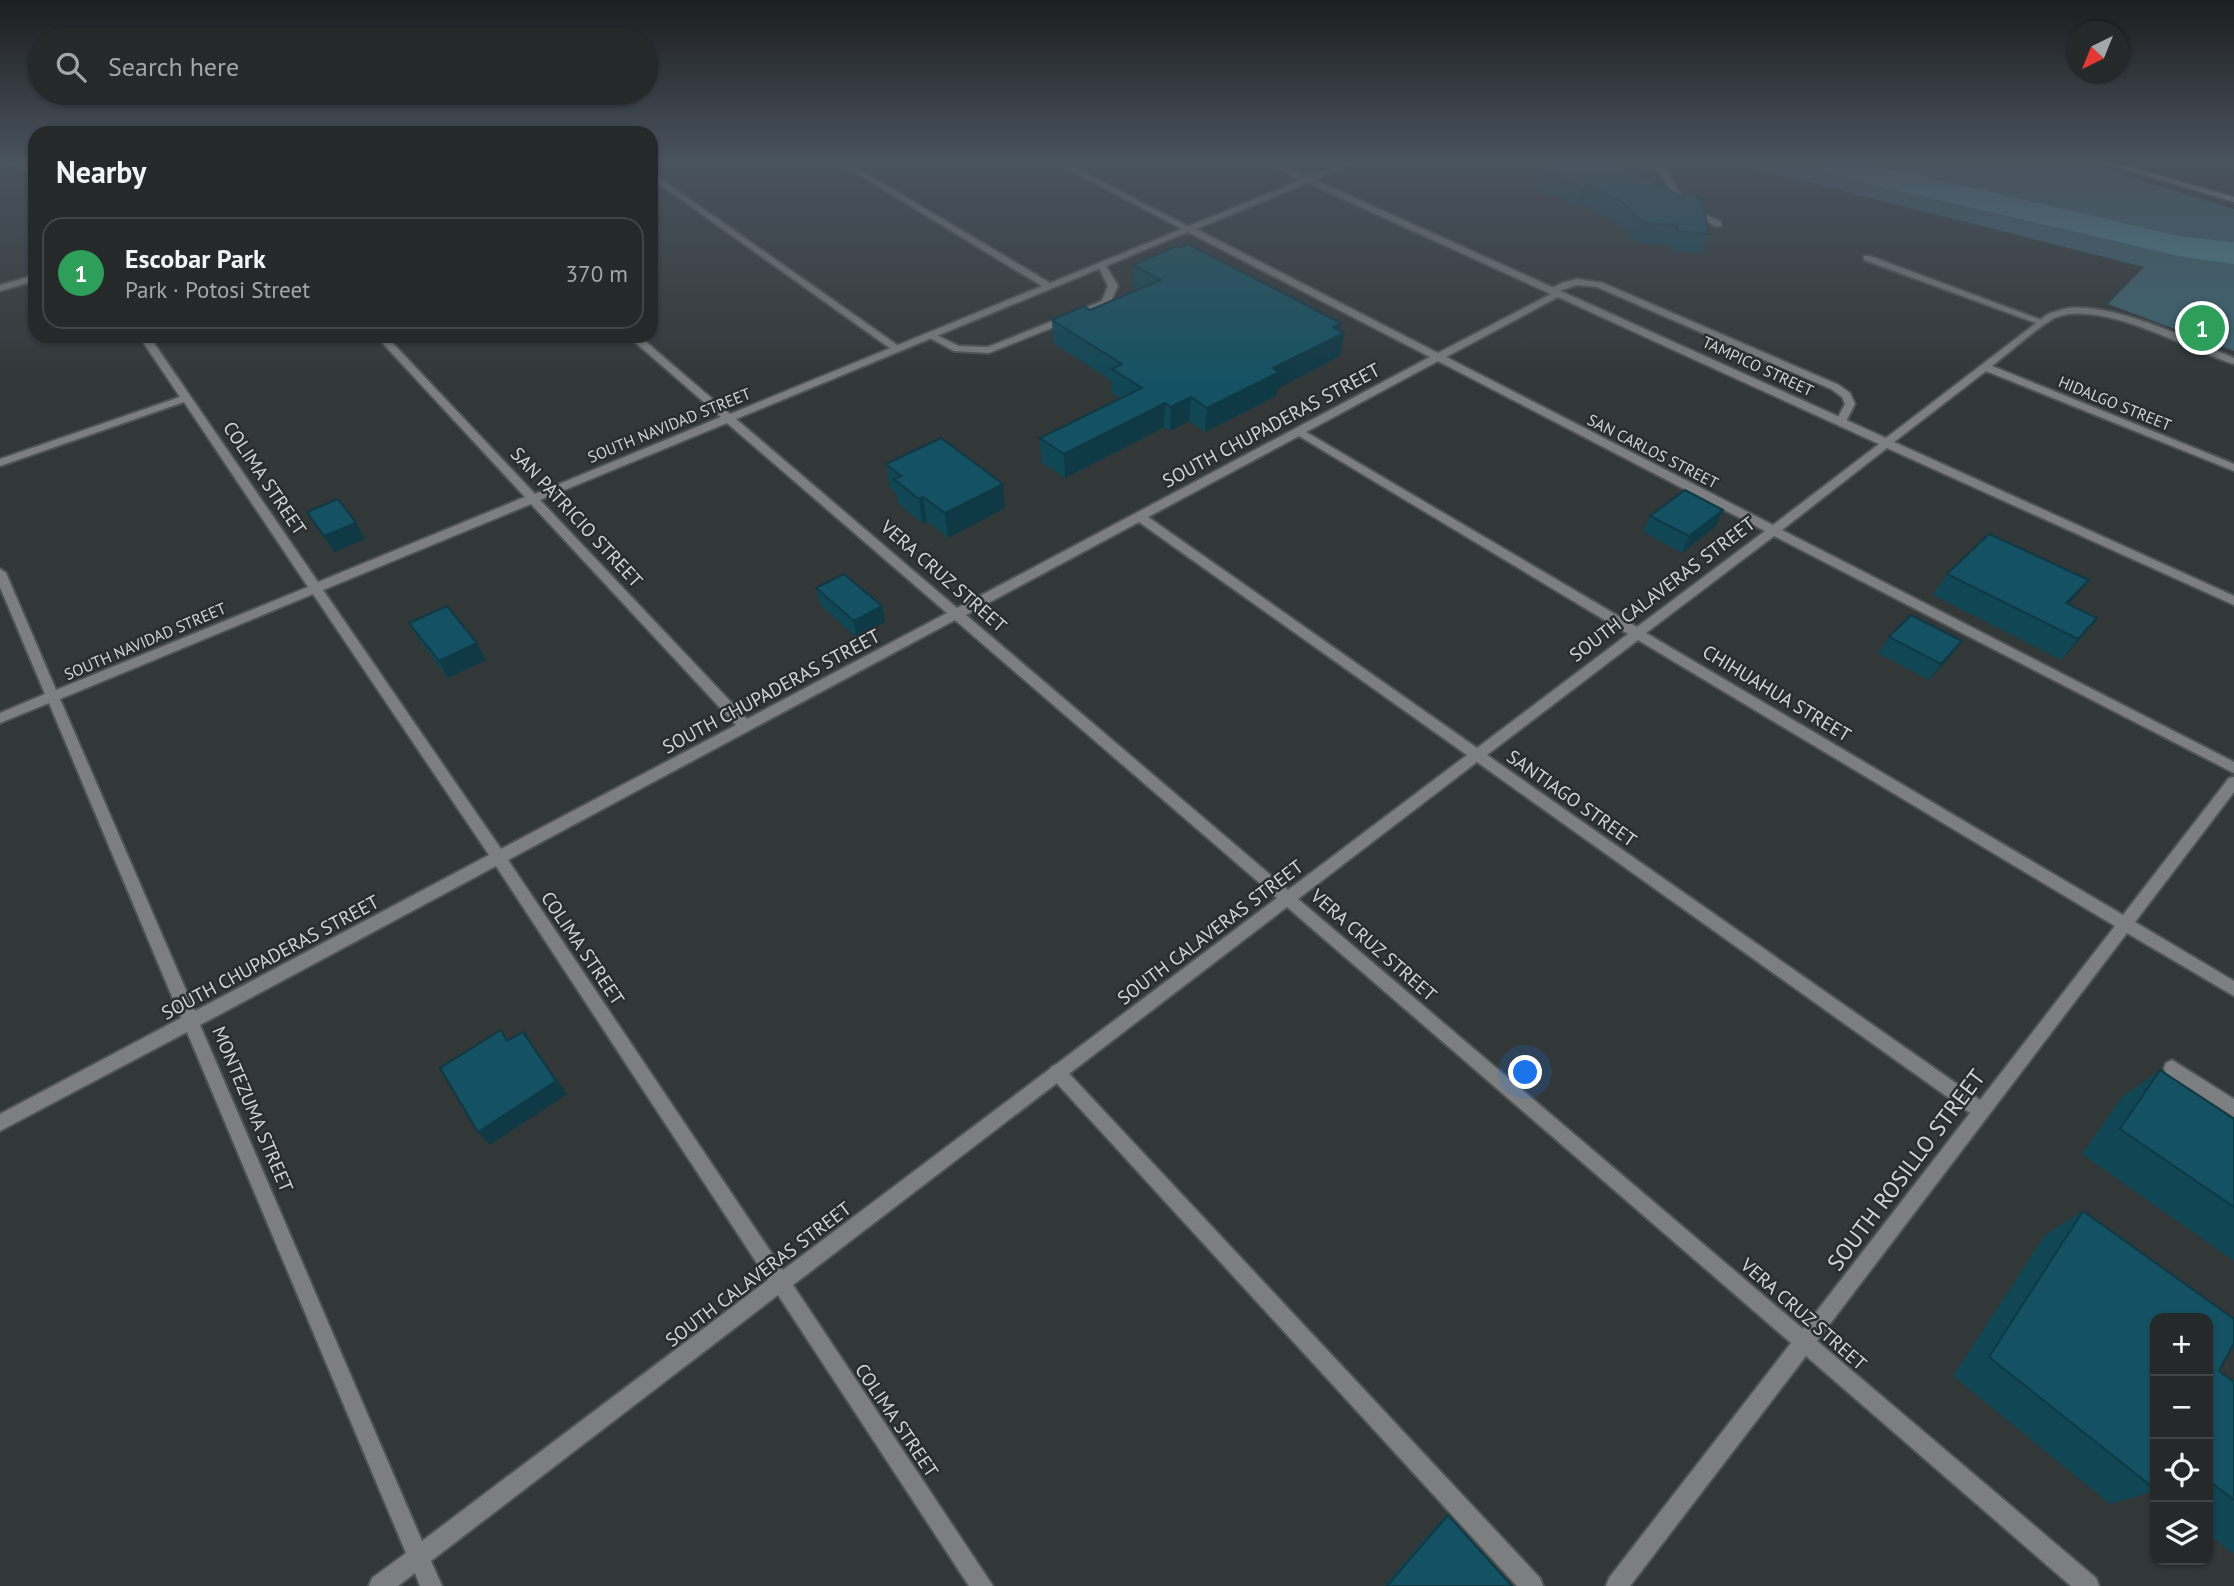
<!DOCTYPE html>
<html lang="en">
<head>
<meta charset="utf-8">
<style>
	body { margin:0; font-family:"PT Sans",sans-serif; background:#2e3132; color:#f1f3f6 }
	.controls { position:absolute; right:21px; bottom:21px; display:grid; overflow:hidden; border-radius:14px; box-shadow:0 2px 5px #0004 }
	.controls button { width:63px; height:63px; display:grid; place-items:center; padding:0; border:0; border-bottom:2px solid #424547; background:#26292a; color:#f1f3f6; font:35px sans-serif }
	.compass { position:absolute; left:2066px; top:21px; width:63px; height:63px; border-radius:50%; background:#26292a; box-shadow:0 2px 5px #0004; rotate:223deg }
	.you { position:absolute; left:1526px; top:1073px; width:24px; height:24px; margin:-18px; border:5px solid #fff; border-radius:50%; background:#1a73e8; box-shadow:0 0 0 10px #1a73e833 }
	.badge { display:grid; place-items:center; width:46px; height:46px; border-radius:50%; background:#8abfa5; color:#fff; font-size:23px; font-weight:700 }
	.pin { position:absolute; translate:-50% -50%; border:4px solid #fff; box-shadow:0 2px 7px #0006 }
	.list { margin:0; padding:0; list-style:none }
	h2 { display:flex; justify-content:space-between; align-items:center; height:91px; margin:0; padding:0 28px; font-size:30px }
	h2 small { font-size:23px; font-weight:400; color:#a4a6a8 }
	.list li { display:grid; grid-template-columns:46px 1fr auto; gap:21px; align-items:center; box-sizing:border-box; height:112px; margin:0 14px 14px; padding:0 14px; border:2px solid #424547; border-radius:21px }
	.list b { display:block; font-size:26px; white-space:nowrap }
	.list p { margin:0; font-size:23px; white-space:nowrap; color:#a4a6a8 }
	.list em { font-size:23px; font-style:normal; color:#a4a6a8 }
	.icon { flex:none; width:38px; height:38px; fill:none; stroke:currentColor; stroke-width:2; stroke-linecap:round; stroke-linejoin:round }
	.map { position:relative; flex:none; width:2234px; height:1586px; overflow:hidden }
	.search { position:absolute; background:#26292a; box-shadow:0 2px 5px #0004; left:28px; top:28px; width:630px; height:77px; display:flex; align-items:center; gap:18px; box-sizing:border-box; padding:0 24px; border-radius:38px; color:#a4a6a8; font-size:26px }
	.panel { position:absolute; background:#26292a; box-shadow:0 2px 5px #0004; left:28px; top:126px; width:630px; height:217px; border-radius:21px }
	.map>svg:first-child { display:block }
	.green { fill:#3c6572 }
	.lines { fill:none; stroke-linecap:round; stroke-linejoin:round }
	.river { fill:#4f889a; fill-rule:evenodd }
	.service-casing { stroke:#4f5354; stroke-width:4 }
	.minor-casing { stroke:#4f5354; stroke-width:4 }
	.secondary-casing { stroke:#4f5354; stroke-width:4 }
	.service { fill:#7c7e7f; fill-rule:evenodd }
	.minor { fill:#7c7e7f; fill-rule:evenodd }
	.secondary { fill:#a3a6a7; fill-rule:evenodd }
	.wall { fill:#114755 }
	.shaded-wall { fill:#0e3945 }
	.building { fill:#145263; stroke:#0e3945; stroke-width:2 }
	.labels { text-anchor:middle; stroke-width:5; stroke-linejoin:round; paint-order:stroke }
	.far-street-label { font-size:16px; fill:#d2d5d6; stroke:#292d2e }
	.street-label { font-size:19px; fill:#d2d5d6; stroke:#292d2e }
	.near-street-label { font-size:23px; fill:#d2d5d6; stroke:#292d2e }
</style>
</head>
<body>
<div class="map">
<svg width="2234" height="1586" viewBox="0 0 2234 1586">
	<rect width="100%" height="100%" fill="#323738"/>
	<polygon class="green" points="1729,162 2081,162 2234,209 2234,351 2108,304 2144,267"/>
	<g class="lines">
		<polygon class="river" points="1816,162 1861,162 2183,237 2234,242 2234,264 2183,257 1857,181 1821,169"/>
		<defs>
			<g id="service">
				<polygon points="1054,162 1064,162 1193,229 1186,231"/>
				<path d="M 1646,162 C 1672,161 1672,188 1687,203 C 1696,212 1709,216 1721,222 L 1721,226 L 1715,226 L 1685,210 L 1675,199 L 1660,172 Z"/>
				<polygon points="651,172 900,347 900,351 894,351 651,178"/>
				<polygon points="1864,256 1870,256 2047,322 2039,324 1864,260"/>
				<polygon points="1099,264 1105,264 1118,286 1109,305 989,353 954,351 926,336 934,334 959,346 988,347 1102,301 1108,286 1098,266"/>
				<polygon points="1577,279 1603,283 1839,385 1850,393 1855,404 1845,423 1837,423 1836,421 1845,404 1842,397 1831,389 1597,287 1577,285 1553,293 1548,290 1562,283"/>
				<polygon points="2172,1060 2234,1099 2234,1117 2166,1073 2164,1068 2166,1063"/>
				<polygon points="1057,1064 1063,1067 1540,1578 1543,1586 1517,1586 1051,1077 1049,1072 1051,1067"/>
			</g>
			<g id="minor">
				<polygon points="16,162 15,164 0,167 0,163"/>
				<polygon points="20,162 28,162 35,172 35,180 32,180"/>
				<path d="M 838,162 L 847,162 L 1050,283 L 1301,180 L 1265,162 L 1275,162 L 1308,177 L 1345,162 L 1355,162 L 1315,180 L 1886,438 L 2048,314 C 2054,312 2062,309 2069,308 C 2117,304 2189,339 2234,358 L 2234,364 C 2188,350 2104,300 2057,317 C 2042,323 2007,355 1992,366 L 2234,464 L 2234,471 L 1986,371 L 1894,442 L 2234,596 L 2234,605 L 1887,448 L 1782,530 L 2234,762 L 2234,773 L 1774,536 L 1646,633 L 2123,915 L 2229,778 L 2234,777 L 2234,792 L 2135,922 L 2234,981 L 2234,996 L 2127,933 L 1817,1341 L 2096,1578 L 2099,1586 L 2071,1586 L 1806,1356 L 1630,1586 L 1606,1586 L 1609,1578 L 1791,1343 L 1287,907 L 793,1285 L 993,1586 L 969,1586 L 778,1295 L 431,1561 L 442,1586 L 420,1586 L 415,1573 L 398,1586 L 369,1586 L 372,1578 L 406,1553 L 187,1032 L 0,1131 L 0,1114 L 181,1018 L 49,703 L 0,723 L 0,713 L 45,694 L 0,587 L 0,569 L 6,573 L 56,690 L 308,587 L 184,402 L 0,466 L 0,459 L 180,397 L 139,336 L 149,336 L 318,582 L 525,497 L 376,336 L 386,336 L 535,494 L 721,417 L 628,336 L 639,336 L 730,414 L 1042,286 ZM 1308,183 L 1551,294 L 1438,353 L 1196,229 ZM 1188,232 L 1430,357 L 957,608 L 736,419 ZM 1558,297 L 1879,444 L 1773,525 L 1446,357 ZM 1438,361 L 1765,531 L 1637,627 L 1306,432 ZM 727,423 L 947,613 L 747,719 L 540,500 ZM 1299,436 L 1628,634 L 1477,748 L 1148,517 ZM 531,504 L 736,725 L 501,849 L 323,590 ZM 1139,522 L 1467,755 L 1288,890 L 966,615 ZM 313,594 L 489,855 L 195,1011 L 60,699 ZM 955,620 L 1277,898 L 783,1270 L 508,860 ZM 1638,640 L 2115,926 L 1980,1100 L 1487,755 ZM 1477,762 L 1970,1113 L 1803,1329 L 1298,899 ZM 496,866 L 768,1280 L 422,1541 L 200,1025 Z"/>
				<polygon points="35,275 35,281 0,291 0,285"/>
			</g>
			<polygon id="secondary" points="2101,162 2113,162 2234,197 2234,202"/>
		</defs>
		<use href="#service" class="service-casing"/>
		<use href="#minor" class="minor-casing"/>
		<use href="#secondary" class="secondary-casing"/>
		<use href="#service" class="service"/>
		<use href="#minor" class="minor"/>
		<use href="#secondary" class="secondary"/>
	</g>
	<g class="wall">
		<polygon points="1555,162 1646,162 1645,165 1633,171 1709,234 1701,253 1671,250 1670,245 1637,242 1616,221 1581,203 1577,206 1534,188 1539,170"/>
		<polygon points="1133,265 1341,323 1340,331 1340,356 1277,389 1276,396 1205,432 1189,421 1170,431 1164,427 1065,478 1041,462 1040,438 1120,398 1112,393 1112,381 1053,343 1052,320 1090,310 1137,290 1133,288"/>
		<polygon points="886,464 1003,484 1005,508 948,538 927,521 922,523 898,503 896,493 890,488"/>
		<polygon points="1723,510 1716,526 1682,553 1643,532 1650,516"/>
		<polygon points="307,512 356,523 365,539 334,552"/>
		<polygon points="1947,574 2089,580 2069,604 2080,639 2061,660 1933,595"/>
		<polygon points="816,588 885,622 857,638 820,605"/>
		<polygon points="409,623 486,660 448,678 419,640"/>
		<polygon points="1889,637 1950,657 1929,680 1878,653"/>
		<polygon points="2160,1070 2234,1119 2234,1261 2082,1154 2122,1097"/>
		<polygon points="2083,1211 2234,1319 2234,1343 2219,1371 2234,1382 2234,1553 2232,1553 2208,1533 2208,1318 2155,1318 2155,1491 2110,1504 1953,1376 2045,1235"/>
		<polygon points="1448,1515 1512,1586 1384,1586 1433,1529"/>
	</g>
	<g class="shaded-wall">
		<polygon points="1621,162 1646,162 1645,165 1612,182 1618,163"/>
		<polygon points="1587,185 1581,203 1577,206 1582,187"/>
		<polygon points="1341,323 1339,335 1344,333 1340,356 1277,389 1276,396 1205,432 1207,408 1273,368 1333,327"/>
		<polygon points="1191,397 1189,421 1170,431 1171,407"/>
		<polygon points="1165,403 1164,427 1065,478 1064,454"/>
		<polygon points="1003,484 1005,508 948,538 945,513"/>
		<polygon points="923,497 927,521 922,523 919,499"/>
		<polygon points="1723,510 1716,526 1682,553 1689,536"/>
		<polygon points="356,523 365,539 334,552 324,536"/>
		<polygon points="2089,580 2072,601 2050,624 2066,603"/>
		<polygon points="882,606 885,622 857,638 854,621"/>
		<polygon points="2097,618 2080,639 2061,660 2078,639"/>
		<polygon points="1962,641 1950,657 1929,680 1941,664"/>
		<polygon points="477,643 486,660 448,678 439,661"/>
		<polygon points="523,1032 567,1094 490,1145 478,1132"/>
	</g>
	<g class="building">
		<polygon points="1555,162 1621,162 1618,163 1682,197 1693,195 1702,200 1709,234 1677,231 1677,225 1643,223 1622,202 1587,185 1582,187 1539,170"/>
		<polygon points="1188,244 1341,323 1333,327 1344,333 1273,368 1279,372 1207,408 1191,397 1171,407 1165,403 1064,454 1040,438 1142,388 1112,369 1122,364 1052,320 1084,306 1090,310 1161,280 1133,265 1177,246 1180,247"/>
		<polygon points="941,438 1003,484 945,513 923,497 919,499 894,479 901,476 886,464"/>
		<polygon points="1685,490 1723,510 1689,536 1650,516"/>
		<polygon points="338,499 356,523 324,536 307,512"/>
		<polygon points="1989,534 2089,580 2066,603 2097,618 2078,639 1947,574"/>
		<polygon points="844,574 882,606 854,621 816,588"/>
		<polygon points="447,606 477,643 439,661 409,623"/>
		<polygon points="1911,615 1962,641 1941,664 1889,637"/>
		<polygon points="501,1030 507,1041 523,1032 556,1081 478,1132 440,1068"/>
		<polygon points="2160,1070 2234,1119 2234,1207 2120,1129"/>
		<polygon points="2083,1211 2234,1319 2234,1343 2219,1371 2234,1382 2234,1500 2208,1480 2208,1318 2155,1318 2155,1489 1989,1357"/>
		<polygon points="1448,1515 1512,1586 1387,1586"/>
	</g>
	<linearGradient id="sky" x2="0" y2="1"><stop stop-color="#1c1e1f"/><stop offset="0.42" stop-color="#49535e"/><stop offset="1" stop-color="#49535e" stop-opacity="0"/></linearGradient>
	<rect width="2234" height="384" fill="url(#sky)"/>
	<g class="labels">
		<g class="far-street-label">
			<text transform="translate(1758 366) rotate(25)" y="6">TAMPICO STREET</text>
			<text transform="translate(2115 403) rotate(22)" y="6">HIDALGO STREET</text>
			<text transform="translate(669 425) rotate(-22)" y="6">SOUTH NAVIDAD STREET</text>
			<text transform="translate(1653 451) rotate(27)" y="6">SAN CARLOS STREET</text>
			<text transform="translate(145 641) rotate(-23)" y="6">SOUTH NAVIDAD STREET</text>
		</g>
		<g class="street-label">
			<text transform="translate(1271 425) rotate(-28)" y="7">SOUTH CHUPADERAS STREET</text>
			<text transform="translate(265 478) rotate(56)" y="7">COLIMA STREET</text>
			<text transform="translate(577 517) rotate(47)" y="7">SAN PATRICIO STREET</text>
			<text transform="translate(944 576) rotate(41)" y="7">VERA CRUZ STREET</text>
			<text transform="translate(1662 589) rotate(-37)" y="7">SOUTH CALAVERAS STREET</text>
			<text transform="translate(771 691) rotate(-28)" y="7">SOUTH CHUPADERAS STREET</text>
			<text transform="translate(1777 693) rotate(31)" y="7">CHIHUAHUA STREET</text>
			<text transform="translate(1572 798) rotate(35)" y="7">SANTIAGO STREET</text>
			<text transform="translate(1210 932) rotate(-37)" y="7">SOUTH CALAVERAS STREET</text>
			<text transform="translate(1374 945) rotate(41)" y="7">VERA CRUZ STREET</text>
			<text transform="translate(583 948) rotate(56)" y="7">COLIMA STREET</text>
			<text transform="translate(270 957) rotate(-28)" y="7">SOUTH CHUPADERAS STREET</text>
			<text transform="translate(253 1109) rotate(67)" y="7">MONTEZUMA STREET</text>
			<text transform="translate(758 1274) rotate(-37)" y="7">SOUTH CALAVERAS STREET</text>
			<text transform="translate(1804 1314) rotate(41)" y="7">VERA CRUZ STREET</text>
			<text transform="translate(897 1420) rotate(56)" y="7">COLIMA STREET</text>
		</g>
		<g class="near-street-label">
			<text transform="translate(1906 1170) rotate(-53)" y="8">SOUTH ROSILLO STREET</text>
		</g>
	</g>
</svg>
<div class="controls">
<button>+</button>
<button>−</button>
<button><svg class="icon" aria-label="locate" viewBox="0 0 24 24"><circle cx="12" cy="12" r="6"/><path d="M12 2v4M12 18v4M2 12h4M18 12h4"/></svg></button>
<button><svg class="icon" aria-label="layers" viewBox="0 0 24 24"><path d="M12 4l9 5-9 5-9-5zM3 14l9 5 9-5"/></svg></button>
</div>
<svg class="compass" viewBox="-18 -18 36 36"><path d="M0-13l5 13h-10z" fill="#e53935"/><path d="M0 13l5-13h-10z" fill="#a4a6a8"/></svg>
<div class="you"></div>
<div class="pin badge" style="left:2202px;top:328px;background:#2e9e5b">1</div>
<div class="search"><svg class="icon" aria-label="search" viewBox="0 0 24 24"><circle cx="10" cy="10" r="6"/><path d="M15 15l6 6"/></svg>Search here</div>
<section class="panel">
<h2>Nearby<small></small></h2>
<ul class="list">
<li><span class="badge" style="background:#2e9e5b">1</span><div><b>Escobar Park</b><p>Park · Potosi Street</p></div><em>370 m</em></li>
</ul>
</section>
</div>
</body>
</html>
